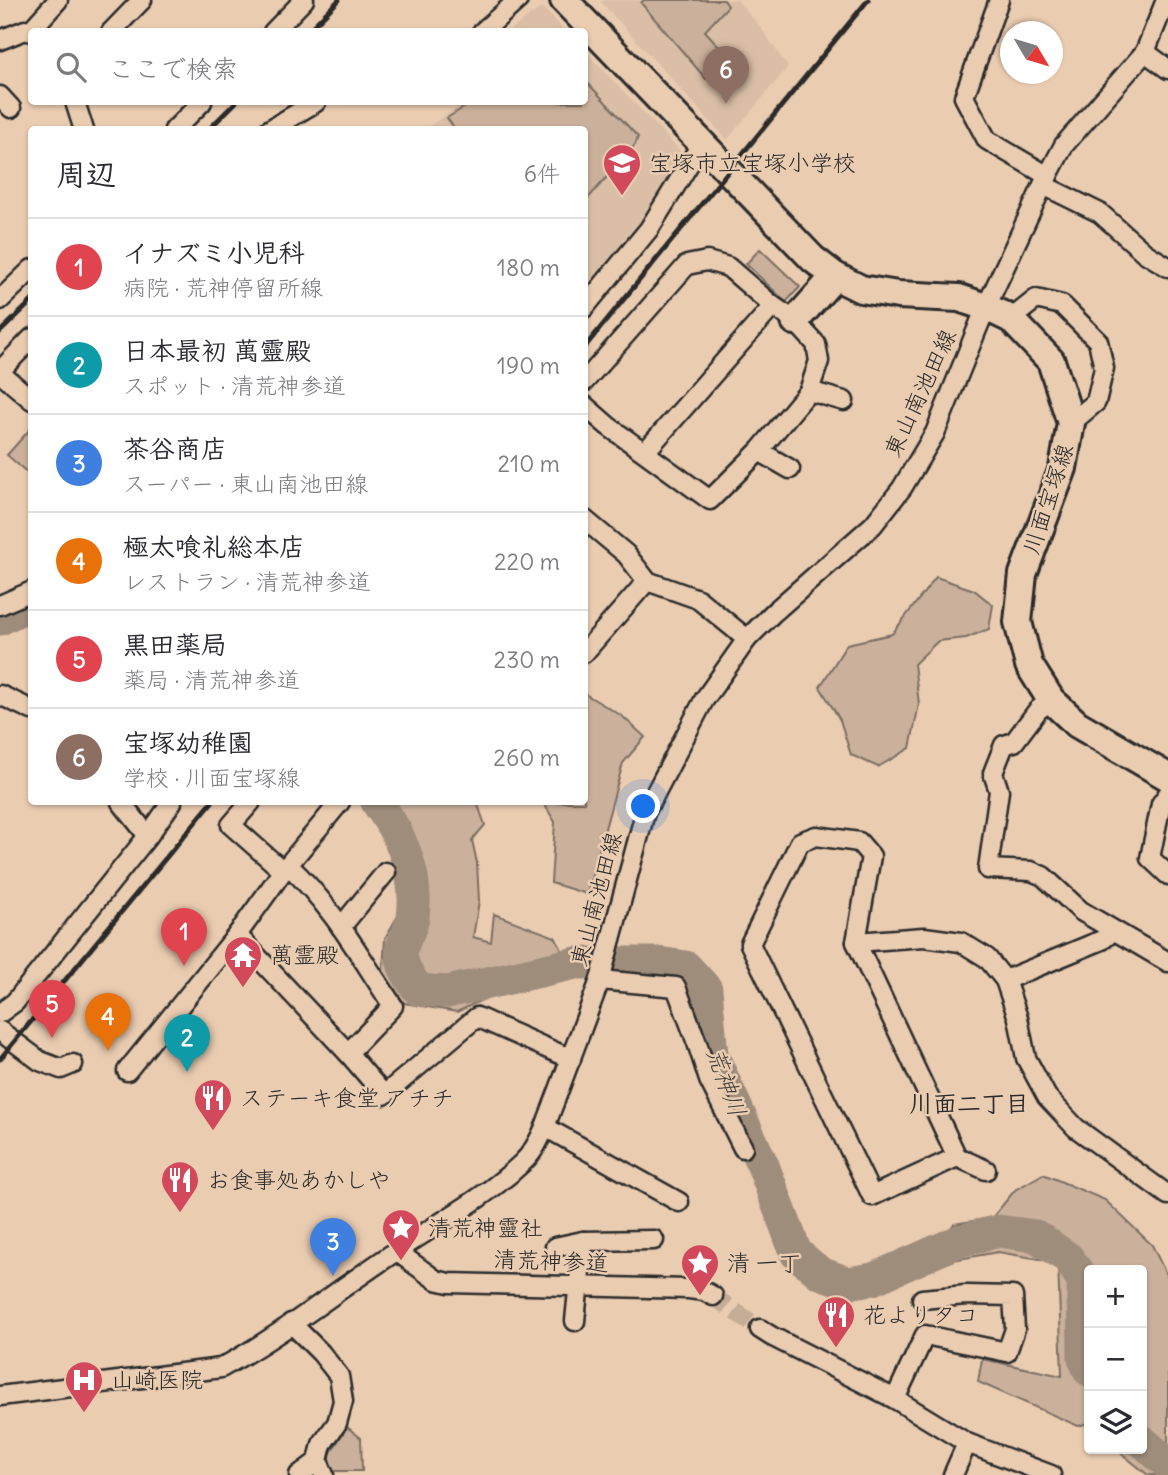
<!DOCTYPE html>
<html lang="ja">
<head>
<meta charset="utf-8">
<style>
	body { margin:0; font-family:Delius,"Klee One",sans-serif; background:#f2f2f3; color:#2b2b33 }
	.controls { position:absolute; right:21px; bottom:21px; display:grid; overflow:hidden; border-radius:7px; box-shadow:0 2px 5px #0004 }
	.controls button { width:63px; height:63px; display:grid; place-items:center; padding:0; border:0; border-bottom:2px solid #e1e1e2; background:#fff; color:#2b2b33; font:35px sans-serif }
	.compass { position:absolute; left:1000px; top:21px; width:63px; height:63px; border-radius:50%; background:#fff; box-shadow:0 2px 5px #0004; rotate:128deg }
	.you { position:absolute; left:644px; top:807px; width:24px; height:24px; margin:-18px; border:5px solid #fff; border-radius:50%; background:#1a73e8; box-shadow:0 0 0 10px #1a73e833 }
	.badge { display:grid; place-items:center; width:46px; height:46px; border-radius:50%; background:#1a73e8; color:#fff; font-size:23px; font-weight:700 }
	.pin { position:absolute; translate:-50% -58px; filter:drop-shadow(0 2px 4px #0008) }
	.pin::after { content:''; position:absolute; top:37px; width:24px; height:21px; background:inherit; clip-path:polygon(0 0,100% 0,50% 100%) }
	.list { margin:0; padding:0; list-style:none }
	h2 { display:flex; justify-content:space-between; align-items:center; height:91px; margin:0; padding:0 28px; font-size:30px }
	h2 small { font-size:23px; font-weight:400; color:#7c7c81 }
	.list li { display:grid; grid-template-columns:46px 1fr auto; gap:21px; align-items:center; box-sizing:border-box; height:98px; padding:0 28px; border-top:2px solid #e1e1e2 }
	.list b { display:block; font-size:26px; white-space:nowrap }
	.list p { margin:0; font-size:23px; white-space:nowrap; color:#7c7c81 }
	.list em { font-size:23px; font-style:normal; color:#7c7c81 }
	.icon { flex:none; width:38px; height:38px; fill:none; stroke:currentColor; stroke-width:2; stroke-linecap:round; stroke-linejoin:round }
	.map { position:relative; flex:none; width:1168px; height:1475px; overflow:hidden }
	.search { position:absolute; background:#fff; box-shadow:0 2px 5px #0004; left:28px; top:28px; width:560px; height:77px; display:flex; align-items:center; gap:18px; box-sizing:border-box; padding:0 24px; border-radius:7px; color:#7c7c81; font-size:26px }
	.panel { position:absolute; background:#fff; box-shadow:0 2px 5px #0004; left:28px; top:126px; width:560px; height:679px; border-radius:7px }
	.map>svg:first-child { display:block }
	.built { fill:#dabfa6 }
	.green { fill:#cbb19b; stroke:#7b6e63; stroke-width:2 }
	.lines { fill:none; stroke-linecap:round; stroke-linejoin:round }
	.river { stroke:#9f8d7c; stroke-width:33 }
	.street-tunnel { stroke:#c4ac96; stroke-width:18; stroke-dasharray:18 9; stroke-linecap:butt }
	.street-casing { stroke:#2b2b2b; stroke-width:23 }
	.secondary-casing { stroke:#2b2b2b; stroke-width:32 }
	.street { stroke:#eaccb1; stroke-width:18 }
	.secondary { stroke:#eaccb1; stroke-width:26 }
	.rail { stroke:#2b2b2b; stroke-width:5 }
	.labels { text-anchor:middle; stroke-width:5; stroke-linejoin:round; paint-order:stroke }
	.poi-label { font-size:23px; fill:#2b2b2b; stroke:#eaccb1; text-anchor:start }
	.street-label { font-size:23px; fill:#2b2b2b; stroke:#eaccb1 }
	.water-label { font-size:24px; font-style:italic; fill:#423f3b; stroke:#eaccb1 }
	.neighbourhood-label { font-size:24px; font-weight:bold; fill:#2b2b2b; stroke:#eaccb1 }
</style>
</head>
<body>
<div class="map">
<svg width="1168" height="1475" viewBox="0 0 1168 1475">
	<rect width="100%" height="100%" fill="#eaccb1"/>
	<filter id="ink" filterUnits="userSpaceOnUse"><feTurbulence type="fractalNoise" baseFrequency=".0143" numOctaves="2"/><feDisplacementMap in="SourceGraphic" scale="14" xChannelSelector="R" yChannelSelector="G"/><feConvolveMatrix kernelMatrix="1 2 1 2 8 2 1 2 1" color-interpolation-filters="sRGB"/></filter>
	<g filter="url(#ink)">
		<g class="built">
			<polygon points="604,0 737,0 759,25 788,67 727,140 601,2"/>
			<polygon points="542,7 565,31 509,31"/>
			<polygon points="585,51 686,157 634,238 585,299 584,130 423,130 465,102 584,102"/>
		</g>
		<g class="green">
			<polygon points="644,0 724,0 728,6 705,31 728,56 706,79 641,3"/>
			<polygon points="585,80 638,137 635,145 585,202 584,130 455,129 447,118 473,102 584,102"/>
			<polygon points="760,249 800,287 786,302 746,264"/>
			<polygon points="31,428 31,476 7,455"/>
			<polygon points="936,577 974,590 993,605 989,629 966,638 938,641 914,664 919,704 910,748 878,767 851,755 840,720 820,687 847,644 892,634"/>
			<polygon points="585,694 622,716 645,737 623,763 587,894 551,883 555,822 543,802 584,802"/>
			<polygon points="372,802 477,802 485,825 472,840 477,863 479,901 473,937 491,942 494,914 555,937 568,961 539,983 490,996 457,1012 404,1003 383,971 385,938 402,909 390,838"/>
			<polygon points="1043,1174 1105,1200 1152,1245 1168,1278 1168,1475 1148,1475 1116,1449 1142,1449 1142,1270 1089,1270 1089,1423 1078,1426 978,1382 982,1359 1062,1376 1058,1262 998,1252 954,1260 943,1238 954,1224 992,1218 1015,1190"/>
			<polygon points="347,1427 361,1438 362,1471 329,1471 330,1454"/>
		</g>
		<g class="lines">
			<g class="river">
				<polyline points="0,619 32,603"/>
				<path d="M 377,802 C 401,835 419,874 413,917 C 412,927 405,937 402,947 C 398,962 410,979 419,990 L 447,992 L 576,963 L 658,963 L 686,967 L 706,989 L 712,1055 L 764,1168 L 796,1253 L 820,1273 L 848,1283 L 873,1279 L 959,1241 L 998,1231 L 1036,1236 L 1068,1258 L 1083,1280 L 1084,1358 L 1089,1370"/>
				<polyline points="1142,1441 1168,1464"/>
			</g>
			<polyline class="street-tunnel" points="713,1296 760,1329"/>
			<defs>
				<g id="street">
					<polyline points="999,0 964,97 987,140 1048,176"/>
					<polyline points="31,30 58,0"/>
					<polyline points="111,32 142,0"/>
					<polyline points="273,32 304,0"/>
					<polyline points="482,32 518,0"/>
					<polyline points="0,40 25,30 32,32"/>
					<polyline points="1145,52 1168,69"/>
					<polyline points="0,96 11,108"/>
					<polyline points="75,102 84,130"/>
					<polyline points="174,130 202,102"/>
					<polyline points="269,130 316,102"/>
					<polyline points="1043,185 1100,213 1145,253 1168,267"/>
					<polyline points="0,300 32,269"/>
					<polyline points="584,308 649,229 702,143"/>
					<polyline points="1011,319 1036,299 1062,305 1098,341 1104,368 1096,402 1071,423"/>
					<polyline points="0,371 32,338"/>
					<polyline points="0,373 32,400"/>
					<polyline points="584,382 687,265 707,261 728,267 773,306 795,321 816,344 819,361 809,391 759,451 710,500 608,426 584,405"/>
					<polyline points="809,391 844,401"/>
					<polyline points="759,451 790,469"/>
					<polyline points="645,452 773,306"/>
					<polyline points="584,519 626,554 647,581 698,599 747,639"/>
					<polyline points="0,605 32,591"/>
					<polyline points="584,653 647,581"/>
					<polyline points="0,695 32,710"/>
					<polyline points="1051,700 1038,710 1014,742 1004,745 993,773 999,791 988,869 1031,871 1043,876 1081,911 1168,962"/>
					<polyline points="1168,794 1161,804 1150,858 1168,875"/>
					<polyline points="121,802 148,836"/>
					<polyline points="251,802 231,825 283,871"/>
					<polygon points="816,836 859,842 871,856 856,942 957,1157 872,1196 750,944 800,842"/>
					<polyline points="341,927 386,872"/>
					<path d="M 237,935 L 348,1053 L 393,1006 C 361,958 331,904 288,865"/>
					<polyline points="856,942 924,937 961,942 987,958 1005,980 1018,1018 1026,1058 1047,1097 1076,1128 1168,1195"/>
					<polyline points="600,980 676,987 697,1043 709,1080 743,1148"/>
					<polyline points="1005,980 1102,940 1113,931"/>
					<polyline points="0,1013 15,1002 148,836 172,802"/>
					<polyline points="0,1031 40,1061 61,1069 73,1064"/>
					<polyline points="348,1053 384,1095 477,1017 571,1059"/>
					<polyline points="127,1071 237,935 283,871 340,802"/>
					<polyline points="545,1127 679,1202"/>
					<polyline points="957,1157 986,1170"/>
					<polyline points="555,1247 583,1241 654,1240"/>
					<polyline points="396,1251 436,1280 449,1283 689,1289 704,1291 713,1296"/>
					<polyline points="575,1321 583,1241"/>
					<polyline points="291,1323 321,1353 339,1376 343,1401 337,1423 322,1444 318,1461 324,1475"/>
					<polyline points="760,1329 771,1336 895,1399 967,1443 1051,1475"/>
					<path d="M 0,1396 L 221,1368 C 282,1335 337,1290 395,1252 C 438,1223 484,1199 522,1163 C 533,1153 539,1141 545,1127 L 600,980 L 645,813 L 704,700 L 747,639 L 773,613 L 873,525 L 902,488 L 935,433 L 986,307 L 1043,185 L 1064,145 L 1145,52 L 1166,0"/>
					<polyline points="895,1399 925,1335 1007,1352 1015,1329 1013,1296 966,1295 922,1299"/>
					<polyline points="299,1475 318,1461"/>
					<polyline points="953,1475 967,1443"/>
				</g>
				<g id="secondary">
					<polyline points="564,0 813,259 835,276 861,289 898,295 959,298 986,307 1011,319 1051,361 1071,423 1063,468 1023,574 1018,622 1029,665 1051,700 1077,724 1168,777"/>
					<polyline points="795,321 835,276"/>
				</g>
			</defs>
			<use href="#street" class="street-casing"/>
			<use href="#secondary" class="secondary-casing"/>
			<use href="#street" class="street"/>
			<use href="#secondary" class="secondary"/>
			<g class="rail">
				<polyline points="307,32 339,0"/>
				<polyline points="208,130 236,102"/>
				<polyline points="0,332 32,301"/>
				<polyline points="584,348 868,0"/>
				<polyline points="0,1059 212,802"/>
			</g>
		</g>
	</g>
	<defs>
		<symbol id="school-pin" viewBox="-11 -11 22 30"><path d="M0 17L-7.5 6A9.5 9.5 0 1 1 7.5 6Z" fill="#d1495b" stroke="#eaccb1"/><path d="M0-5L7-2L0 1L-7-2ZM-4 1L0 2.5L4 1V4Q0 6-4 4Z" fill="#fff"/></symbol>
		<symbol id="temple-pin" viewBox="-11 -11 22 30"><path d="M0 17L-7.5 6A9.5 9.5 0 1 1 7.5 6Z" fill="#d1495b" stroke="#eaccb1"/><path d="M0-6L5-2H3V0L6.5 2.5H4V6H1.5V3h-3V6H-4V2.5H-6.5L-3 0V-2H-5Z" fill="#fff"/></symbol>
		<symbol id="restaurant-pin" viewBox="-11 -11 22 30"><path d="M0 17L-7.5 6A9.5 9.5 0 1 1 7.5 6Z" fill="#d1495b" stroke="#eaccb1"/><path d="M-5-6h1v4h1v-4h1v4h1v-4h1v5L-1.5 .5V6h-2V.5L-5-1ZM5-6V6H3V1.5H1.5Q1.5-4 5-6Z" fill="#fff"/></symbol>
		<symbol id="sight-pin" viewBox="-11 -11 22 30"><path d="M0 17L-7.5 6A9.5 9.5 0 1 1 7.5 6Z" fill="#d1495b" stroke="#eaccb1"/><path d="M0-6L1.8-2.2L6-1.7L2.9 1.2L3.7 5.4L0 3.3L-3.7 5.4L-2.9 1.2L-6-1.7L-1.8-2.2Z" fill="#fff"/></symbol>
		<symbol id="hospital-pin" viewBox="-11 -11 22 30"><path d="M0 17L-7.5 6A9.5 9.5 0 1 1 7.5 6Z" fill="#d1495b" stroke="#eaccb1"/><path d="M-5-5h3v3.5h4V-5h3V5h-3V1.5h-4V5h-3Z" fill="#fff"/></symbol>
	</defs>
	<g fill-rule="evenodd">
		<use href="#school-pin" x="600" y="141" width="44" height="60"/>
		<use href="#temple-pin" x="221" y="933" width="44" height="60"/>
		<use href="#restaurant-pin" x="191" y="1076" width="44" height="60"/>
		<use href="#restaurant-pin" x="158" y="1158" width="44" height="60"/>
		<use href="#sight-pin" x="379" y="1206" width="44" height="60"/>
		<use href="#sight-pin" x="678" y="1241" width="44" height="60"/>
		<use href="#restaurant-pin" x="814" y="1293" width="44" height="60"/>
		<use href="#hospital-pin" x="62" y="1358" width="44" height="60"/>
	</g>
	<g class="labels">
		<g class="poi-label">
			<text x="649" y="171">宝塚市立宝塚小学校</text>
			<text x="270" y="963">萬霊殿</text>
			<text x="240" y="1106">ステーキ食堂 アチチ</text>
			<text x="207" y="1188">お食事処あかしや</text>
			<text x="428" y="1236">清荒神靈社</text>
			<text x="727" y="1271">清 一丁</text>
			<text x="863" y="1323">花よりタコ</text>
			<text x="111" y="1388">山崎医院</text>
		</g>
		<g class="street-label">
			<text transform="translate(920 393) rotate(-65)" y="8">東山南池田線</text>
			<text transform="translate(1048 499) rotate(-72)" y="8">川面宝塚線</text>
			<text transform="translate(596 899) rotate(-75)" y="8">東山南池田線</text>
			<text transform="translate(551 1261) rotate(2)" y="8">清荒神参道</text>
		</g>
		<g class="water-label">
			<text transform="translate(726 1082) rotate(70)" y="8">荒神川</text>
		</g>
		<g class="neighbourhood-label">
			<text x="969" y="1112">川面二丁目</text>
		</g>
	</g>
</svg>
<div class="controls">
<button>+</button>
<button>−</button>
<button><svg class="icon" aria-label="layers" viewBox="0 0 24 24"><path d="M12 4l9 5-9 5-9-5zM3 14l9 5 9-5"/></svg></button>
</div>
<svg class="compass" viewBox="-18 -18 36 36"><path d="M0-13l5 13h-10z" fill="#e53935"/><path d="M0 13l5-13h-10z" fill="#7c7c81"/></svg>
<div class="you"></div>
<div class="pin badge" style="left:184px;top:966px;background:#e0444e">1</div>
<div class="pin badge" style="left:187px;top:1072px;background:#0f9aa8">2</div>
<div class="pin badge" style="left:333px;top:1276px;background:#3f7fe0">3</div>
<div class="pin badge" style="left:108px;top:1051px;background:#e8710a">4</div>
<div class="pin badge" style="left:52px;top:1038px;background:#e0444e">5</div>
<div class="pin badge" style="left:726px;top:104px;background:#8d6e63">6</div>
<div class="search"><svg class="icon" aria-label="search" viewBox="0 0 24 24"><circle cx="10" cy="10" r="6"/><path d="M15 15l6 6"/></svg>ここで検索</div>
<section class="panel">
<h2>周辺<small>6件</small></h2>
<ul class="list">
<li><span class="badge" style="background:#e0444e">1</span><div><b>イナズミ小児科</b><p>病院 · 荒神停留所線</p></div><em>180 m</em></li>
<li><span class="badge" style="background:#0f9aa8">2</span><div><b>日本最初 萬靈殿</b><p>スポット · 清荒神参道</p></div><em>190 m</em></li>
<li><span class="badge" style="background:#3f7fe0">3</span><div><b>茶谷商店</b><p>スーパー · 東山南池田線</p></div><em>210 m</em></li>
<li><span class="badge" style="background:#e8710a">4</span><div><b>極太喰礼総本店</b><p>レストラン · 清荒神参道</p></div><em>220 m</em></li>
<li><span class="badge" style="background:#e0444e">5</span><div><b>黒田薬局</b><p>薬局 · 清荒神参道</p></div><em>230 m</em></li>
<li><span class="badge" style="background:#8d6e63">6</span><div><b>宝塚幼稚園</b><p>学校 · 川面宝塚線</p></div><em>260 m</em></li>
</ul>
</section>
</div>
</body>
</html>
